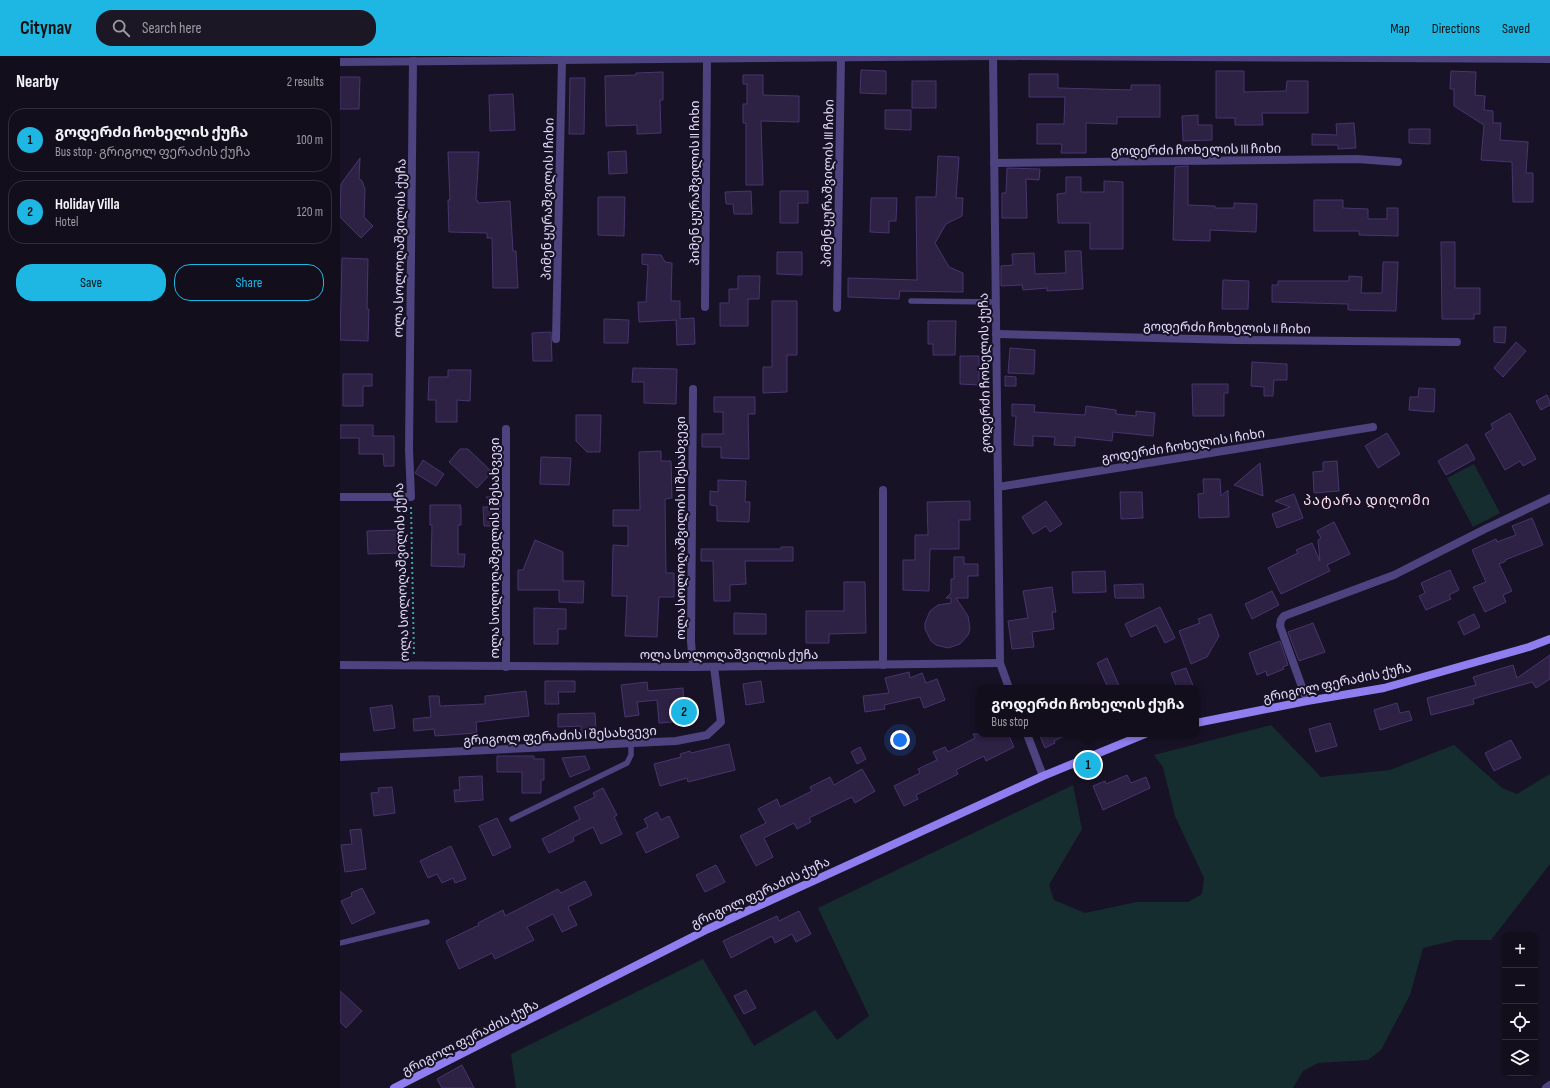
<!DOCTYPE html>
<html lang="en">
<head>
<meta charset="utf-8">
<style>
	body { margin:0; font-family:"Sofia Sans Condensed","Noto Sans Georgian",sans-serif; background:#1b1725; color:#f1f3f6 }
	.controls { position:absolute; right:12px; bottom:12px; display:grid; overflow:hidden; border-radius:8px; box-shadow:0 1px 3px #0004 }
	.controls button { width:36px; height:36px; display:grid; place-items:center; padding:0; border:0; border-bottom:1px solid #312e3b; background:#120e1c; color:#f1f3f6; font:20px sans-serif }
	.you { position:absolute; left:560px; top:684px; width:14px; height:14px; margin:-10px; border:3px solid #fff; border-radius:50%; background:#1a73e8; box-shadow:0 0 0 6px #1a73e833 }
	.badge { display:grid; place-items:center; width:26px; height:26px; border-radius:50%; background:#1eb7e4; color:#111; font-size:13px; font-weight:700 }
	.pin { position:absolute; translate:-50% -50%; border:2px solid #fff; box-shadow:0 1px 4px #0006 }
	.popup { position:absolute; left:637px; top:629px; width:222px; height:52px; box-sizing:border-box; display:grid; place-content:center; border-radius:8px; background:#120e1c; filter:drop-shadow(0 1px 3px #0005); font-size:13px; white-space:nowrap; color:#9c9ca3 }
	.popup b { font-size:15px; color:#f1f3f6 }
	.popup::after { content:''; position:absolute; left:50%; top:100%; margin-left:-8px; border:8px solid transparent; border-top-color:#120e1c }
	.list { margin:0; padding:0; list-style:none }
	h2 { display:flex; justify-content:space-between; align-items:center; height:52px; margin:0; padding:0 16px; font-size:17px }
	h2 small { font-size:13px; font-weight:400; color:#9c9ca3 }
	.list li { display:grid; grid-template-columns:26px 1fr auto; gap:12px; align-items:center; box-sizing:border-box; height:64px; margin:0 8px 8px; padding:0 8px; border:1px solid #312e3b; border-radius:16px }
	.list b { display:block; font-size:15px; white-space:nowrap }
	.list p { margin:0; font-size:13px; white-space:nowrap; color:#9c9ca3 }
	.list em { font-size:13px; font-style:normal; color:#9c9ca3 }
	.actions { display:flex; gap:8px; padding:12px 16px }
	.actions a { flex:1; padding:9px 0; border:1px solid #1eb7e4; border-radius:16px; text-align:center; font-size:14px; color:#1eb7e4 }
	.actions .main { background:#1eb7e4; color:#111 }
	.icon { flex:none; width:22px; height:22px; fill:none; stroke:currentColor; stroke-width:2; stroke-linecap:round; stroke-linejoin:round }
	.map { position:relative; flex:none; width:1210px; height:1032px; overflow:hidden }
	header { display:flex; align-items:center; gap:24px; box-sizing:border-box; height:56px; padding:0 20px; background:#1eb7e4; color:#111 }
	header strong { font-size:19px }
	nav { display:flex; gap:22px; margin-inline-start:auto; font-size:14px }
	.search { width:280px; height:36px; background:#1b1725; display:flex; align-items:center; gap:10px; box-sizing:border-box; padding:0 14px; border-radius:16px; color:#9c9ca3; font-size:15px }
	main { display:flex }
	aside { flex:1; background:#120e1c }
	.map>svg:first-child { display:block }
	.green { fill:#162d2f }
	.building { fill:#2d2144; stroke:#48356e }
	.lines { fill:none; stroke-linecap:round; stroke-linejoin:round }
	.path { stroke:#3ea4ac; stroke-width:2; stroke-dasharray:2 3; stroke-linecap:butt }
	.lane { stroke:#4d437f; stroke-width:5.5 }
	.street { stroke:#4d437f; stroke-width:8 }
	.secondary { stroke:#8f7ef0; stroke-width:8 }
	.labels { text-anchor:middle; stroke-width:4; stroke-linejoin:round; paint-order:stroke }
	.street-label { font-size:13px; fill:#e3dbfb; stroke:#181226 }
	.neighbourhood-label { font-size:14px; letter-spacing:1px; fill:#fbddec; stroke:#181226 }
</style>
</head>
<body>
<header>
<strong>Citynav</strong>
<div class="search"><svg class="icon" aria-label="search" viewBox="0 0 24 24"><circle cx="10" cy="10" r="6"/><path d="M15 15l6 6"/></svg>Search here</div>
<nav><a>Map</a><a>Directions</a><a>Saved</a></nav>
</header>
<main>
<aside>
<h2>Nearby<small>2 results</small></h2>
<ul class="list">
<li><span class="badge">1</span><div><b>გოდერძი ჩოხელის ქუჩა</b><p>Bus stop · გრიგოლ ფერაძის ქუჩა</p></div><em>100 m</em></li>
<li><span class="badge">2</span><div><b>Holiday Villa</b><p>Hotel</p></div><em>120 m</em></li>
</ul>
<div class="actions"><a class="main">Save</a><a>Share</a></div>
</aside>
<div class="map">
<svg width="1210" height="1032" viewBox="0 0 1210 1032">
	<rect width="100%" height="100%" fill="#181226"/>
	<g class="green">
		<polygon points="1134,408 1160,457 1133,471 1107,422"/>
		<polygon points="931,669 981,721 1050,714 1114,689 1162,732 1177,738 1210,718 1210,808 1151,884 1116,884 1083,892 1070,939 1041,994 1028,1004 978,1007 963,1015 953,1032 176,1032 171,998 363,903 414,990 475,954 497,984 529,960 478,852 733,729 742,773 709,829 714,844 745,857 797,846 848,846 862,838 864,822 835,760 823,711 814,699"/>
	</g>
	<g class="building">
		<polygon points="521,14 546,15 546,38 520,37"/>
		<polygon points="876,15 904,15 904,36 946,35 947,25 968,25 968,57 922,57 923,69 895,69 895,62 876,62"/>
		<polygon points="1111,15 1136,16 1135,39 1145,40 1144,54 1153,55 1153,67 1161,67 1160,84 1188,86 1186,117 1193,117 1193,146 1173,146 1172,106 1141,104 1144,69 1114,50 1114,33 1110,33"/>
		<polygon points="323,16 323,44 320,44 321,77 297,78 297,69 266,70 265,20 296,19 296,17"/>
		<polygon points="689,18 718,18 718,32 791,34 791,29 820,29 820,61 777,61 777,68 746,67 746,97 721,97 722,88 697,88 697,68 724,68 725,41 689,41"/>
		<polygon points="403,19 423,19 423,39 459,40 459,66 421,65 423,129 406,129 406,67 403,67 403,48 407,48 407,28 403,28"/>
		<polygon points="0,21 20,21 19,53 0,53"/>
		<polygon points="230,22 245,22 244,78 229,78"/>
		<rect x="572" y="25" width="24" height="27"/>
		<polygon points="173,38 175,74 150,75 149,39"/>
		<polygon points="545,54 571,54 571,74 545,73"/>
		<polygon points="858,59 858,69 872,69 872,84 843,85 842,60"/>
		<polygon points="1014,67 1016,92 998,93 998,89 972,89 972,78 997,79 996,68"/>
		<polygon points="1069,73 1090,73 1090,88 1069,87"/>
		<polygon points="286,95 287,117 269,118 268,96"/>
		<polygon points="108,96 139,96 136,144 138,145 138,147 170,145 173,195 176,195 178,232 153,232 152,182 147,182 147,177 109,176 108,144 110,144"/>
		<polygon points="598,100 619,101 616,142 623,142 622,160 606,168 595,187 609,211 623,217 623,236 560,235 559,243 508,241 508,222 577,224 576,141 596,141"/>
		<polygon points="20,102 19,122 22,125 25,133 24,161 33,170 21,182 0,161 1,128"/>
		<polygon points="848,110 848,149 875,150 875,152 894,152 894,147 917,148 916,176 870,174 870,185 833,184 835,111"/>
		<polygon points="667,112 700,113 699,124 686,123 687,162 662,162 662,137 666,137"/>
		<polygon points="726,121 741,121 741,136 764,136 764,125 783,126 783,193 750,193 750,167 718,167 717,138 726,137"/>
		<polygon points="411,135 412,158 394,158 393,148 386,148 385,136"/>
		<polygon points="440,135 468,135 468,147 458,147 458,167 440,167"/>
		<polygon points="258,141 285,141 284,180 258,179"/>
		<polygon points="531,142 557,142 556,165 549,165 549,177 530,176"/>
		<polygon points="974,144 1003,144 1003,152 1028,153 1028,163 1047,163 1047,152 1058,152 1058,180 1019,179 1019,175 974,175"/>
		<polygon points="1101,186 1115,186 1115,232 1140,232 1140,258 1134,258 1134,263 1102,263"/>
		<polygon points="725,195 741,195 743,233 707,235 707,232 683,234 682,229 661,230 661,210 673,209 672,198 694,197 695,218 726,217"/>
		<polygon points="437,196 462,196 462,219 437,218"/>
		<polygon points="302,198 321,199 325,206 332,207 331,245 340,245 340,263 354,262 355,288 337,289 336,264 299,266 298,246 306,246 308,209 302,208"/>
		<polygon points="2,202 28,203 27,253 29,253 28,285 0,284"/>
		<polygon points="1043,206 1058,206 1056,255 1008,254 1008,248 932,246 932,229 938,229 938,225 1009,225 1009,220 1022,221 1021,237 1042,237"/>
		<polygon points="398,220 420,220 419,243 408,243 408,270 380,270 380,247 389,247 389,233 398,233"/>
		<polygon points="883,224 909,225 908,253 882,253"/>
		<polygon points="432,245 457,245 457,299 447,299 447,336 423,337 423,311 432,311"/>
		<polygon points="264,263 289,264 288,287 264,287"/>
		<polygon points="588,265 616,265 615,299 593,299 593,288 588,288"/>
		<polygon points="1154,271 1166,271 1165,287 1154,286"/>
		<polygon points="211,276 212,305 193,305 192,277"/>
		<polygon points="1176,286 1186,295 1163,321 1154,312"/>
		<polygon points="670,292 695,294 694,318 668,317"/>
		<polygon points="620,300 639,300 639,329 620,328"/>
		<polygon points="912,306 947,308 947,324 934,324 933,340 924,340 924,331 911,330"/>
		<polygon points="293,312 337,313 336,348 304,347 304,326 292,326"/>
		<polygon points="108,314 131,314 130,345 117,344 117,366 96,366 96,344 88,344 89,321 108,321"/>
		<polygon points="3,318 32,318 32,330 23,330 23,350 3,350"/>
		<polygon points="665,320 676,321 676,330 665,330"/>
		<polygon points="852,328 888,328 888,337 884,337 884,360 853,360"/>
		<polygon points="1079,332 1095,333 1094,356 1069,354 1070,341 1078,341"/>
		<polygon points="1207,339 1210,346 1210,349 1201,354 1196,345"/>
		<polygon points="374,341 415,341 415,358 408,358 409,403 381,402 381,391 362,391 362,378 383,378 383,356 374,356"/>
		<polygon points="672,348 695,349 694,356 745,359 746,350 776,354 776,358 796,360 796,355 815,357 813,380 773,376 772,385 735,381 735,390 714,389 715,381 693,380 693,390 674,389 676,360 672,360"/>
		<polygon points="1170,357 1196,403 1183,410 1180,405 1165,414 1145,378 1153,373 1151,368"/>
		<polygon points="236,359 261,359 260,396 247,396 236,385"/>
		<polygon points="0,369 33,369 33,380 54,380 54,410 44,410 43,398 19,398 19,382 0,382"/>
		<polygon points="1047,377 1060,398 1038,412 1025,390"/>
		<polygon points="1127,388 1135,403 1106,419 1098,405"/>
		<polygon points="120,393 128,393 152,416 137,432 109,406"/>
		<polygon points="321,395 321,405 331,405 332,442 325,443 326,517 334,517 334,541 319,541 317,581 285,580 287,540 272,540 273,489 288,490 288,470 273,470 273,454 300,454 299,396"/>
		<polygon points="201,401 231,402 229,429 200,428"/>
		<polygon points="83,404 104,418 96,430 75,417"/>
		<polygon points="997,405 999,435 974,437 973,416 983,415 983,406"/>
		<polygon points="920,407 923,440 894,429"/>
		<polygon points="863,423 880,423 881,440 888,434 889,461 859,462 858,438 864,437"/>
		<polygon points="378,424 406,425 405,446 410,446 409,466 377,465 377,450 370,449 370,435 378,436"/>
		<polygon points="780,436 802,436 803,462 781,463"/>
		<polygon points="954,438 963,462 937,472 932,458 950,451 935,445"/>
		<polygon points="146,441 160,441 160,470 144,470 143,451 157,451"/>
		<polygon points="630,445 630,464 619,464 619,493 590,493 589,535 563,534 563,504 575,504 575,479 588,479 587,446"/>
		<polygon points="706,445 722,468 710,476 706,470 693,478 682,461"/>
		<polygon points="90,449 121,449 119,451 121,451 121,469 118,469 118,498 125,498 124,511 91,510 92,469 90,469"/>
		<polygon points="1192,462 1203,489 1165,504 1166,505 1159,508 1172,535 1163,539 1166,546 1145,556 1133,531 1146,526 1132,494 1156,483 1157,486 1176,479 1172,470"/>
		<polygon points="994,466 1010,498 987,509 990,515 941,538 928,512 958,497 956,494 972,487 980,505 978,484 981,482 977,475"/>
		<polygon points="59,474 60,497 28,498 27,475"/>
		<polygon points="195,484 223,496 223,525 244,525 243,547 219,546 219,534 178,534 178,514 183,514"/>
		<polygon points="441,491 453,491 453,505 405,505 406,528 390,529 390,545 374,545 373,505 361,505 361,493 441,493"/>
		<polygon points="614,501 624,501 624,508 638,508 638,520 628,520 628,542 616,542 628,560 630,573 628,579 620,588 608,592 596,589 591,585 585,573 585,567 590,555 598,549 611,547 611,542 606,542 611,537 611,523 614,523"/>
		<polygon points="1110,514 1119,534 1109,539 1111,543 1086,554 1079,540 1085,537 1081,527"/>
		<polygon points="765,515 766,536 733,537 732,516"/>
		<polygon points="504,526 525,526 526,577 489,578 489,587 466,587 466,555 504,555"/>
		<polygon points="803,528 804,542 775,542 774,529"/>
		<polygon points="712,531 716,556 712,556 714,573 692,576 694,591 672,593 668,565 688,562 683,535"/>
		<polygon points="932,535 939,549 912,563 905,548"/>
		<polygon points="820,551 835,582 825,587 816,569 791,581 785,568"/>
		<polygon points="194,552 226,553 226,573 218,573 218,588 194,588"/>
		<polygon points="394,557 426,558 426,578 394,578"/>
		<polygon points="871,558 879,580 867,601 851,608 839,575 860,567 858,563"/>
		<polygon points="1134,558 1140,571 1124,579 1118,566"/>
		<polygon points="973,567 985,596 959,605 948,576"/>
		<polygon points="940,585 948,609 943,611 944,613 927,620 926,615 917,619 909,597"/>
		<polygon points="1210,599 1210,623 1196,632 1192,626 1133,643 1134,648 1091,659 1087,642 1136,629 1133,621 1173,609 1177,622"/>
		<polygon points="767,602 780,632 768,632 757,607"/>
		<polygon points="846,612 854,632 837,632 831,617"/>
		<polygon points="569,616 570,622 582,617 586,627 597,623 605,644 584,652 580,641 544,649 545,653 525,656 523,640 549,637 545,622"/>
		<polygon points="205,625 235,625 235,636 218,636 219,648 205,648"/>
		<polygon points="421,625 424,646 406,649 403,628"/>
		<polygon points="307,626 308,635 343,632 345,665 319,667 317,644 297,646 299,659 285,661 281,629"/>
		<polygon points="186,635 189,660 136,666 137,677 95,680 94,673 74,675 73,663 91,661 89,640 99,640 100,650 145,648 145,640"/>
		<polygon points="1057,647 1060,657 1069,655 1072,664 1040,674 1034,654"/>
		<polygon points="52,649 55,672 34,675 30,652"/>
		<polygon points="255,657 256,676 241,677 241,670 218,671 218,658"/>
		<polygon points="990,667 997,690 976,696 969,673"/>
		<polygon points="633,678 668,678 674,691 646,705 644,700 616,714 618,718 576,739 578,743 564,750 554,730 580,717 578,713 597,704 593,696 605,691 608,696 635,682"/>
		<polygon points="699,678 728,678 714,685 715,687 705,692"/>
		<polygon points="1171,684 1181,702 1154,715 1145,697"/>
		<polygon points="389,688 395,714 348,726 347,722 320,730 314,708 341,701 340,698 350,695 351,697"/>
		<polygon points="520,691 526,703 517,708 511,696"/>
		<polygon points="157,700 194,700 194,703 204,703 204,724 201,724 201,737 182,737 182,716 157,716"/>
		<polygon points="245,700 250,713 230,721 222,702"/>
		<polygon points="522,713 535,735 515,747 512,741 469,762 471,766 457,773 454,767 424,782 433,801 416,810 400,780 426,767 418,753 437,743 440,751 472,735 470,731 490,721 494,729"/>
		<polygon points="787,719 791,727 806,721 810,732 763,754 753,730 765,725 766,728"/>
		<polygon points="142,720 143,744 115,746 114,734 120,734 119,721"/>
		<polygon points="52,731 55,757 34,760 31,737 39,736 38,732"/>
		<polygon points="263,732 277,759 274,761 282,778 261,788 253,771 233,781 234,785 209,797 202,783 240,763 234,751 255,741 253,737"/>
		<polygon points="317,756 321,764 329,760 339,781 306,797 296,777 308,771 304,763"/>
		<polygon points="157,762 171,791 153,800 139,770"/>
		<polygon points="21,773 26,813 5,816 1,789 12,788 10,774"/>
		<polygon points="111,790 126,823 115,827 113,822 102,827 97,818 88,822 80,805"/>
		<polygon points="376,809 385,826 365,836 356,819"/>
		<polygon points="245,825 252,839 228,851 237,869 222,876 213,858 187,871 194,884 155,903 152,897 119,913 106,885 139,869 138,867 163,854 165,860 218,833 221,837"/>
		<polygon points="22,832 35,857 12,868 1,845 12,840 11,837"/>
		<polygon points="459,855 471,878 456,886 452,878 435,887 432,880 391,902 383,885 437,860 439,865"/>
		<polygon points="406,934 416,952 404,958 394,940"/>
		<polygon points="0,935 22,955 6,972 0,966"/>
		<polygon points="122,1009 134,1032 102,1032 97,1023"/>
	</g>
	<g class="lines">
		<polyline class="path" points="71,451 74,601"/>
		<g class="lane">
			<polyline points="571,245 656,246"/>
			<polyline points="172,763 287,707 291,699 291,687"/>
			<polyline points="0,887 87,866"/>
		</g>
		<g class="street">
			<polyline points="653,0 660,607 669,632"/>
			<polyline points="0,6 653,0 1210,3"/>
			<polyline points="654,107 1017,103 1058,106"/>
			<polyline points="365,251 367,3"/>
			<polyline points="497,252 501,2"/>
			<polyline points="656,278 895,284 1117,286"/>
			<polyline points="216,283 222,4"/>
			<polyline points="353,333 351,585 353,611"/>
			<polyline points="658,431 1033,371"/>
			<polyline points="0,441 71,441 69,394 73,5"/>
			<polyline points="0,609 353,611 660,607"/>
			<polyline points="543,609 543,434"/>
			<polyline points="166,611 166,373"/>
			<polyline points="967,645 940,570 941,564 944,560 1054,519 1145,473 1210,442"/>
			<polyline points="687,678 703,720"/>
			<polyline points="0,701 336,685 367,679 381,666 374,611"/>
			<polyline points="1206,1032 1210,1029"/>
		</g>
		<g class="secondary">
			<polyline points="856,667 967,645 1044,632 1189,591 1210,583"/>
			<polyline points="54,1032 368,873 703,720 805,678"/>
		</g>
	</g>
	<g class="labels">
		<g class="street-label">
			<text transform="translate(856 93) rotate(-1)" y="5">გოდერძი ჩოხელის III ჩიხი</text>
			<text transform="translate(354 127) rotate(-90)" y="5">პიმენ ყურაშვილის II ჩიხი</text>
			<text transform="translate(487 127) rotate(-89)" y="5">პიმენ ყურაშვილის III ჩიხი</text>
			<text transform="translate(207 143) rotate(-89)" y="5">პიმენ ყურაშვილის I ჩიხი</text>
			<text transform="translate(59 192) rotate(-89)" y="5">ოლა სოლოღაშვილის ქუჩა</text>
			<text transform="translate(887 271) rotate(1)" y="5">გოდერძი ჩოხელის II ჩიხი</text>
			<text transform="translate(644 317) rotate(-91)" y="5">გოდერძი ჩოხელის ქუჩა</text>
			<text transform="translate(843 389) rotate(-9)" y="5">გოდერძი ჩოხელის I ჩიხი</text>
			<text transform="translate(340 472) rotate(-90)" y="5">ოლა სოლოღაშვილის II შესახვევი</text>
			<text transform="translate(154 492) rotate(-90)" y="5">ოლა სოლოღაშვილის I შესახვევი</text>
			<text transform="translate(61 516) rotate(-92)" y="5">ოლა სოლოღაშვილის ქუჩა</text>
			<text x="389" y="603">ოლა სოლოღაშვილის ქუჩა</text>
			<text transform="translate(997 626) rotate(-12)" y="5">გრიგოლ ფერაძის ქუჩა</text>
			<text transform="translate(220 679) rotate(-3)" y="5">გრიგოლ ფერაძის I შესახვევი</text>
			<text transform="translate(420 836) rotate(-25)" y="5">გრიგოლ ფერაძის ქუჩა</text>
			<text transform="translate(130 981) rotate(-27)" y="5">გრიგოლ ფერაძის ქუჩა</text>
		</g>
		<g class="neighbourhood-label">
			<text x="1027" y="449">პატარა დიღომი</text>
		</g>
	</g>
</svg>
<div class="controls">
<button>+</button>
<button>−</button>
<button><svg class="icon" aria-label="locate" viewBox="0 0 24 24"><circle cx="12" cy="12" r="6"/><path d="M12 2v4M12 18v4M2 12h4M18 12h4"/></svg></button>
<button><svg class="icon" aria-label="layers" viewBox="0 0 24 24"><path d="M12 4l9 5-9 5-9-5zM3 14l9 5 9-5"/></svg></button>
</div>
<div class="you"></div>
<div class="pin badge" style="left:748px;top:709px">1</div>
<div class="popup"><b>გოდერძი ჩოხელის ქუჩა</b>Bus stop</div>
<div class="pin badge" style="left:344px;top:656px">2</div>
</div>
</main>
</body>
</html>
